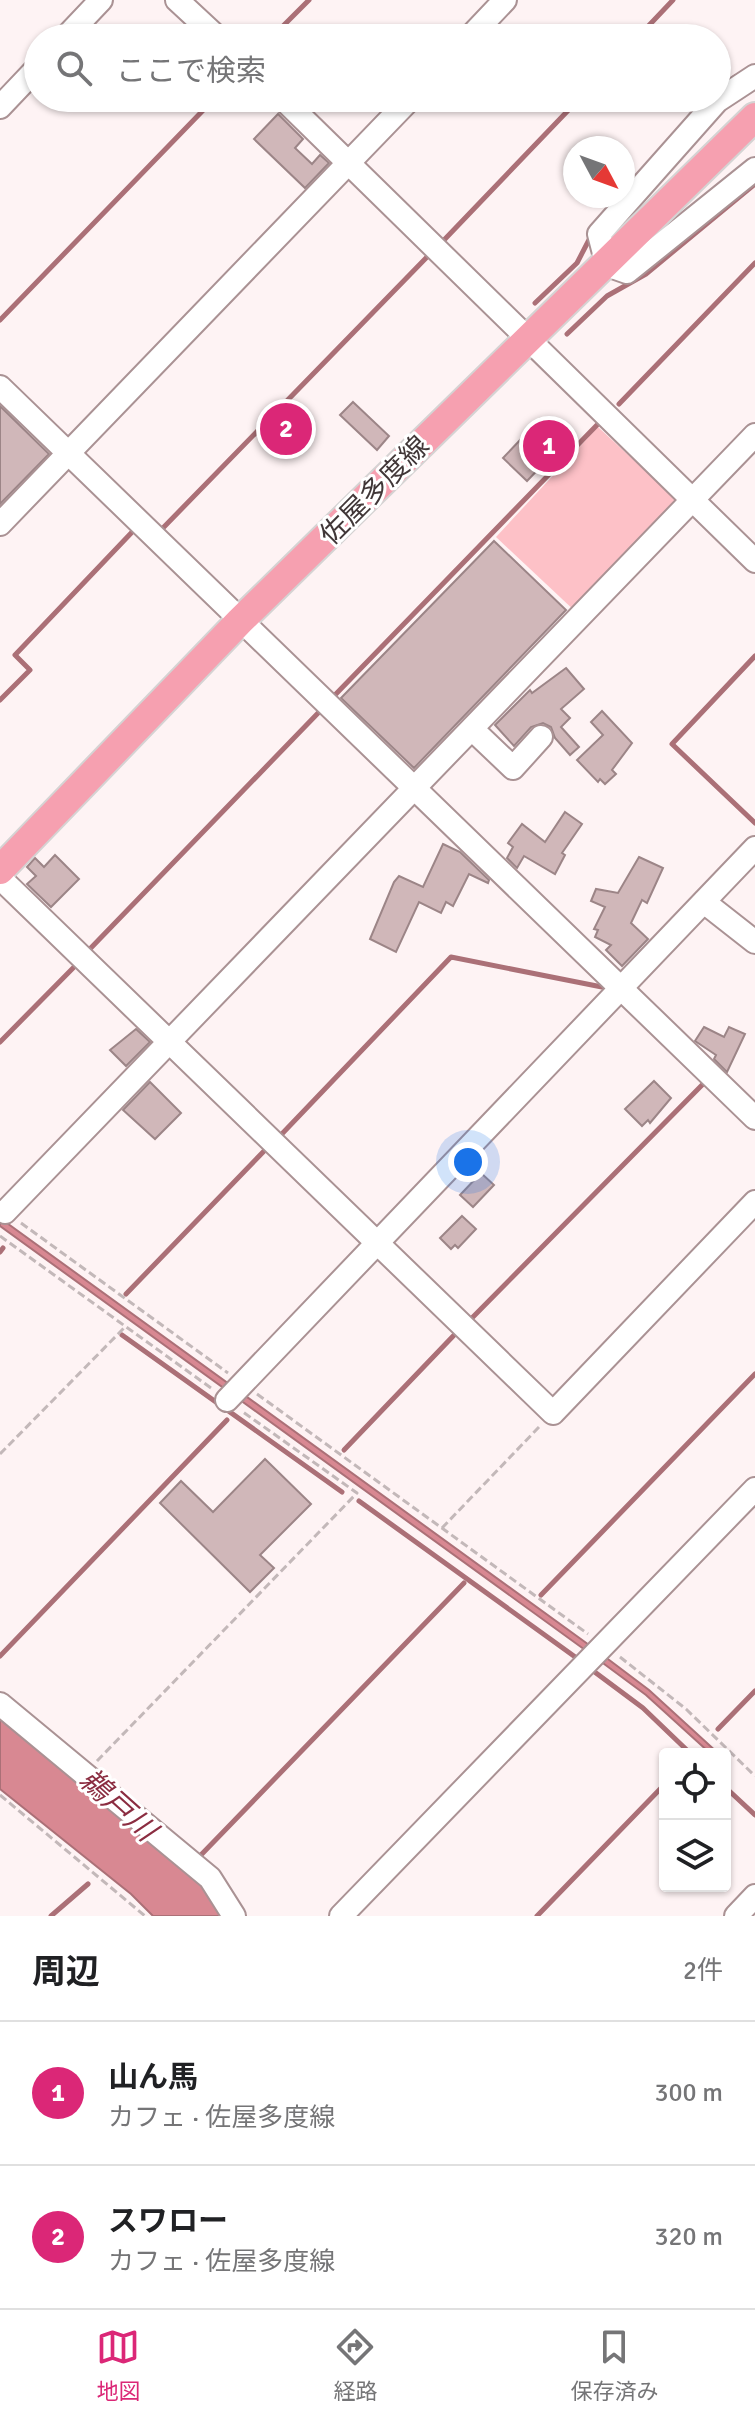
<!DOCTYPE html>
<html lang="ja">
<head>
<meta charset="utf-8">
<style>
	body { margin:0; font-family:Signika,"Noto Sans JP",sans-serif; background:#f6f6f6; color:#202124 }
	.controls { position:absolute; right:24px; bottom:24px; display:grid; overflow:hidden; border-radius:8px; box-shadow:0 2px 6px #0004 }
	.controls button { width:72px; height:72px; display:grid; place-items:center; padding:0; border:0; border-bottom:2px solid #e0e0e0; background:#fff; color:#202124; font:40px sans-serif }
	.compass { position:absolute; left:563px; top:136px; width:72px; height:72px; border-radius:50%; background:#fff; box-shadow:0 2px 6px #0004; rotate:131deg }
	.you { position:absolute; left:468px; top:1162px; width:28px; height:28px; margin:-20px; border:6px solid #fff; border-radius:50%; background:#1a73e8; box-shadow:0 0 0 12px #1a73e833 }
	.badge { display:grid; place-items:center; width:52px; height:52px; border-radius:50%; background:#db2777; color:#fff; font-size:26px; font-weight:700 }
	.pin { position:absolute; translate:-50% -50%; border:4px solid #fff; box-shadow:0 2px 8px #0006 }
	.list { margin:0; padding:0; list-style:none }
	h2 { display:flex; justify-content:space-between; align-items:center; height:104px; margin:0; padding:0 32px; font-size:34px }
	h2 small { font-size:26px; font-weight:400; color:#757577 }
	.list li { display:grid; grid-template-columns:52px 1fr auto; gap:24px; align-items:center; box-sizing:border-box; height:144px; padding:0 32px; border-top:2px solid #e0e0e0 }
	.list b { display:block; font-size:30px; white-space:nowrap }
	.list p { margin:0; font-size:26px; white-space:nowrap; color:#757577 }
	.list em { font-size:26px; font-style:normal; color:#757577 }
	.icon { flex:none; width:44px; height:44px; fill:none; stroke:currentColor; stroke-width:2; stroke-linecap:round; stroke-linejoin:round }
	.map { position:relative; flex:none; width:755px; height:1916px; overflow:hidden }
	.search { position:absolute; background:#fff; box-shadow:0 2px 6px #0004; left:24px; right:24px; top:24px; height:88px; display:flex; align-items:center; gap:20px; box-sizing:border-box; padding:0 28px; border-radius:44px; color:#757577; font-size:30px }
	.sheet { height:392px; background:#fff }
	nav { display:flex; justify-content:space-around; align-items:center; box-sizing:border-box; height:112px; border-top:2px solid #e0e0e0; background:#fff; font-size:22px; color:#757577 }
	nav a { display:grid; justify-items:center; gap:4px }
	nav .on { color:#db2777 }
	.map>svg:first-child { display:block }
	.green { fill:#fdc1c7 }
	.water { fill:#d88892; stroke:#ab7077; stroke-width:2 }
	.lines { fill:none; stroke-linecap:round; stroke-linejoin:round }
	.stream { stroke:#ab7077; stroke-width:5 }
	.building { fill:#d0b7b9; stroke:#9c8587; stroke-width:2 }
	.minor-casing { stroke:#aa9294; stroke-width:26 }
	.major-casing { stroke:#d5d3d3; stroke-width:32 }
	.path { stroke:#c3b8b9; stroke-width:3; stroke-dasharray:8 4; stroke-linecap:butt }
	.minor { stroke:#fff; stroke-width:22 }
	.major { stroke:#f6a0b0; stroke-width:28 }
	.labels { text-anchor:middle; stroke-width:6; stroke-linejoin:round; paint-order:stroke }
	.street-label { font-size:28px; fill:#413738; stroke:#fff }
	.water-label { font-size:30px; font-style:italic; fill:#8b2d41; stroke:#fff }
</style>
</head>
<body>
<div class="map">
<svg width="755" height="1916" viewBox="0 0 755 1916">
	<rect width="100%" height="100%" fill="#fef3f4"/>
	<polygon class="green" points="598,427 677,500 577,613 496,537"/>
	<g class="water">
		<polygon points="0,1218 596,1650 649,1690 719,1754 711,1754 646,1695 592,1655 0,1226"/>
		<polygon points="0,1710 204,1882 229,1916 153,1916 131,1894 0,1789"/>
	</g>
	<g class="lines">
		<g class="stream">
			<polyline points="271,38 309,0"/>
			<polyline points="637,38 673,0"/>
			<polyline points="718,90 735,77"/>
			<polyline points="445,239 580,98"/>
			<polyline points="535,303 577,263 592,234"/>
			<polyline points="0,320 215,98"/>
			<polyline points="567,334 607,296 646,274 755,184"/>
			<polyline points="619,404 755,263"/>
			<polyline points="161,530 427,257"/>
			<polyline points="755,656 672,744 755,823"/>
			<polyline points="333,697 597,425"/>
			<polyline points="0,700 30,670 15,655 135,529"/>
			<polyline points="86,953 321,710"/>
			<polyline points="0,1042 78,963"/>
			<polyline points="278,1138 451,957 607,988"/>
			<polyline points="0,1252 3,1248"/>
			<polyline points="126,1294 267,1148"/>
			<polyline points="469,1321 705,1082"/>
			<polyline points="122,1335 342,1492"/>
			<polyline points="344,1450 458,1331"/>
			<polyline points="359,1501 578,1659"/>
			<polyline points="541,1595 755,1374"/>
			<polyline points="0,1656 227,1420"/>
			<polyline points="592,1670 643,1708 691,1754"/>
			<polyline points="718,1729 755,1691"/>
			<polyline points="725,1787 755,1815"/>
			<polyline points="199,1857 464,1583"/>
			<polyline points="51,1916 88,1884"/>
			<polyline points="537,1916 665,1784"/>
		</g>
	</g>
	<g class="building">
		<polygon points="278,114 303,139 295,148 312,164 320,155 329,163 305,188 254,139"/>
		<polygon points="353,402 389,436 377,450 340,415"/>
		<polygon points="0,406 49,454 0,504"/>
		<polygon points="294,406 308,420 277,453 262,440"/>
		<polygon points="540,419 564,442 550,463 547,460 527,481 503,458"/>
		<polygon points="494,541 566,610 414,768 341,698"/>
		<polygon points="566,668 584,689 561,709 570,718 561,727 579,747 570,755 555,738 551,727 543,723 531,727 514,746 495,725 530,690 532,693"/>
		<polygon points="602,711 632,743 612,770 616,774 605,784 600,779 598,782 577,760 603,735 591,722"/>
		<polygon points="565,812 582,824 562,853 565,855 555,874 524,856 517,868 507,858 513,847 508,843 522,824 545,842"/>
		<polygon points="443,844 460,852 489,880 488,883 469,874 453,906 446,902 441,913 419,902 396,952 370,939 394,882 399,876 423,887"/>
		<polygon points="55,855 79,879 51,907 27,884 36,876 27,867 35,858 44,867"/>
		<polygon points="639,857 663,868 647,903 642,900 631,923 648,939 622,966 606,950 611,945 595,937 598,930 594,929 605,907 591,901 596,889 618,893"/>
		<polygon points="704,1027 724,1037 729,1027 745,1034 727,1072 714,1059 716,1055 695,1041"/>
		<polygon points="136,1029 150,1042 126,1066 110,1050"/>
		<polygon points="654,1081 671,1098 650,1123 648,1120 642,1126 625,1109"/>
		<polygon points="150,1082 181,1113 155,1139 123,1110"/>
		<polygon points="481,1173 494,1185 473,1207 460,1195"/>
		<polygon points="462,1216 476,1229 458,1248 455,1245 451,1249 440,1238"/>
		<polygon points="265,1459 311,1504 260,1555 274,1568 250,1592 160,1503 181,1481 213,1512"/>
	</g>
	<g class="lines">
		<defs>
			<g id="minor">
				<polyline points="177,0 218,38"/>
				<polyline points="65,38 101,0"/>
				<polyline points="469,38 505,0"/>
				<polyline points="755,76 717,101 599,234 607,265 627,272 755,169"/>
				<polyline points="282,98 755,561"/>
				<polyline points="0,107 38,67"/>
				<polyline points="0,387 755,1118"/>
				<polyline points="0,524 411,98"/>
				<polyline points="472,729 513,768 541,737"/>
				<polyline points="0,878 553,1413 755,1202"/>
				<polyline points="704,902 755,942"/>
				<polyline points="5,1212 755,435"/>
				<polyline points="227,1400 755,848"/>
				<polyline points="0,1704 210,1878 234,1916"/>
				<polyline points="341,1916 755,1489"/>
				<polyline points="736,1916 755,1896"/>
			</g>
			<polyline id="major" points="0,870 240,621 755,117"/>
		</defs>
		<use href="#minor" class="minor-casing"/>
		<use href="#major" class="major-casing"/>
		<g class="path">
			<polyline points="21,1223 228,1373"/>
			<polyline points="0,1236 211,1388"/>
			<polyline points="257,1394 588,1634"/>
			<polyline points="0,1454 125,1327"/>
			<polyline points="442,1528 539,1427"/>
			<polyline points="620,1657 686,1709 755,1776"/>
			<polyline points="97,1761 357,1493 243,1412"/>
			<polyline points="0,1795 145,1916"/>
		</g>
		<use href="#minor" class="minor"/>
		<use href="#major" class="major"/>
	</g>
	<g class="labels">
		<g class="street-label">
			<text transform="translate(374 490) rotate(-45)" y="10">佐屋多度線</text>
		</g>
		<g class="water-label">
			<text transform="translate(118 1805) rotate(42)" y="10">鵜戸川</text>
		</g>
	</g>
</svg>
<div class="controls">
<button><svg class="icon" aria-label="locate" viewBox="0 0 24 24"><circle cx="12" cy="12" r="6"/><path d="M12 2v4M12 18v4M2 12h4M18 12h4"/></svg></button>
<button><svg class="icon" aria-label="layers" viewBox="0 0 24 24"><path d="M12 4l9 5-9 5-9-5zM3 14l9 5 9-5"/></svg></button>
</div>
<svg class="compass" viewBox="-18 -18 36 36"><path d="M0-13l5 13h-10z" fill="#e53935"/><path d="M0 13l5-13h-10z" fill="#757577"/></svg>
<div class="you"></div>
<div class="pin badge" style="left:549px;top:446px">1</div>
<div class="pin badge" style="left:286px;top:429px">2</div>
<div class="search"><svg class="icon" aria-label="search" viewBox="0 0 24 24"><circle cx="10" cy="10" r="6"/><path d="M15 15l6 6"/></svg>ここで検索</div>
</div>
<section class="sheet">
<h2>周辺<small>2件</small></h2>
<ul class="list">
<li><span class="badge">1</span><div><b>山ん馬</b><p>カフェ · 佐屋多度線</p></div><em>300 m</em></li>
<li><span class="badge">2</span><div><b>スワロー</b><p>カフェ · 佐屋多度線</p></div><em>320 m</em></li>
</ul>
</section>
<nav>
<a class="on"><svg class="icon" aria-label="map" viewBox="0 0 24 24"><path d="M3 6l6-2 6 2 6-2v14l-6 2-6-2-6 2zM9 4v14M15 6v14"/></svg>地図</a>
<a><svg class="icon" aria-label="directions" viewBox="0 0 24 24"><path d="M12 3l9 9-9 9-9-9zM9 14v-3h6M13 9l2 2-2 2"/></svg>経路</a>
<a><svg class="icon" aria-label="saved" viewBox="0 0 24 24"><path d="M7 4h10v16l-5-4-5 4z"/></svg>保存済み</a>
</nav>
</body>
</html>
